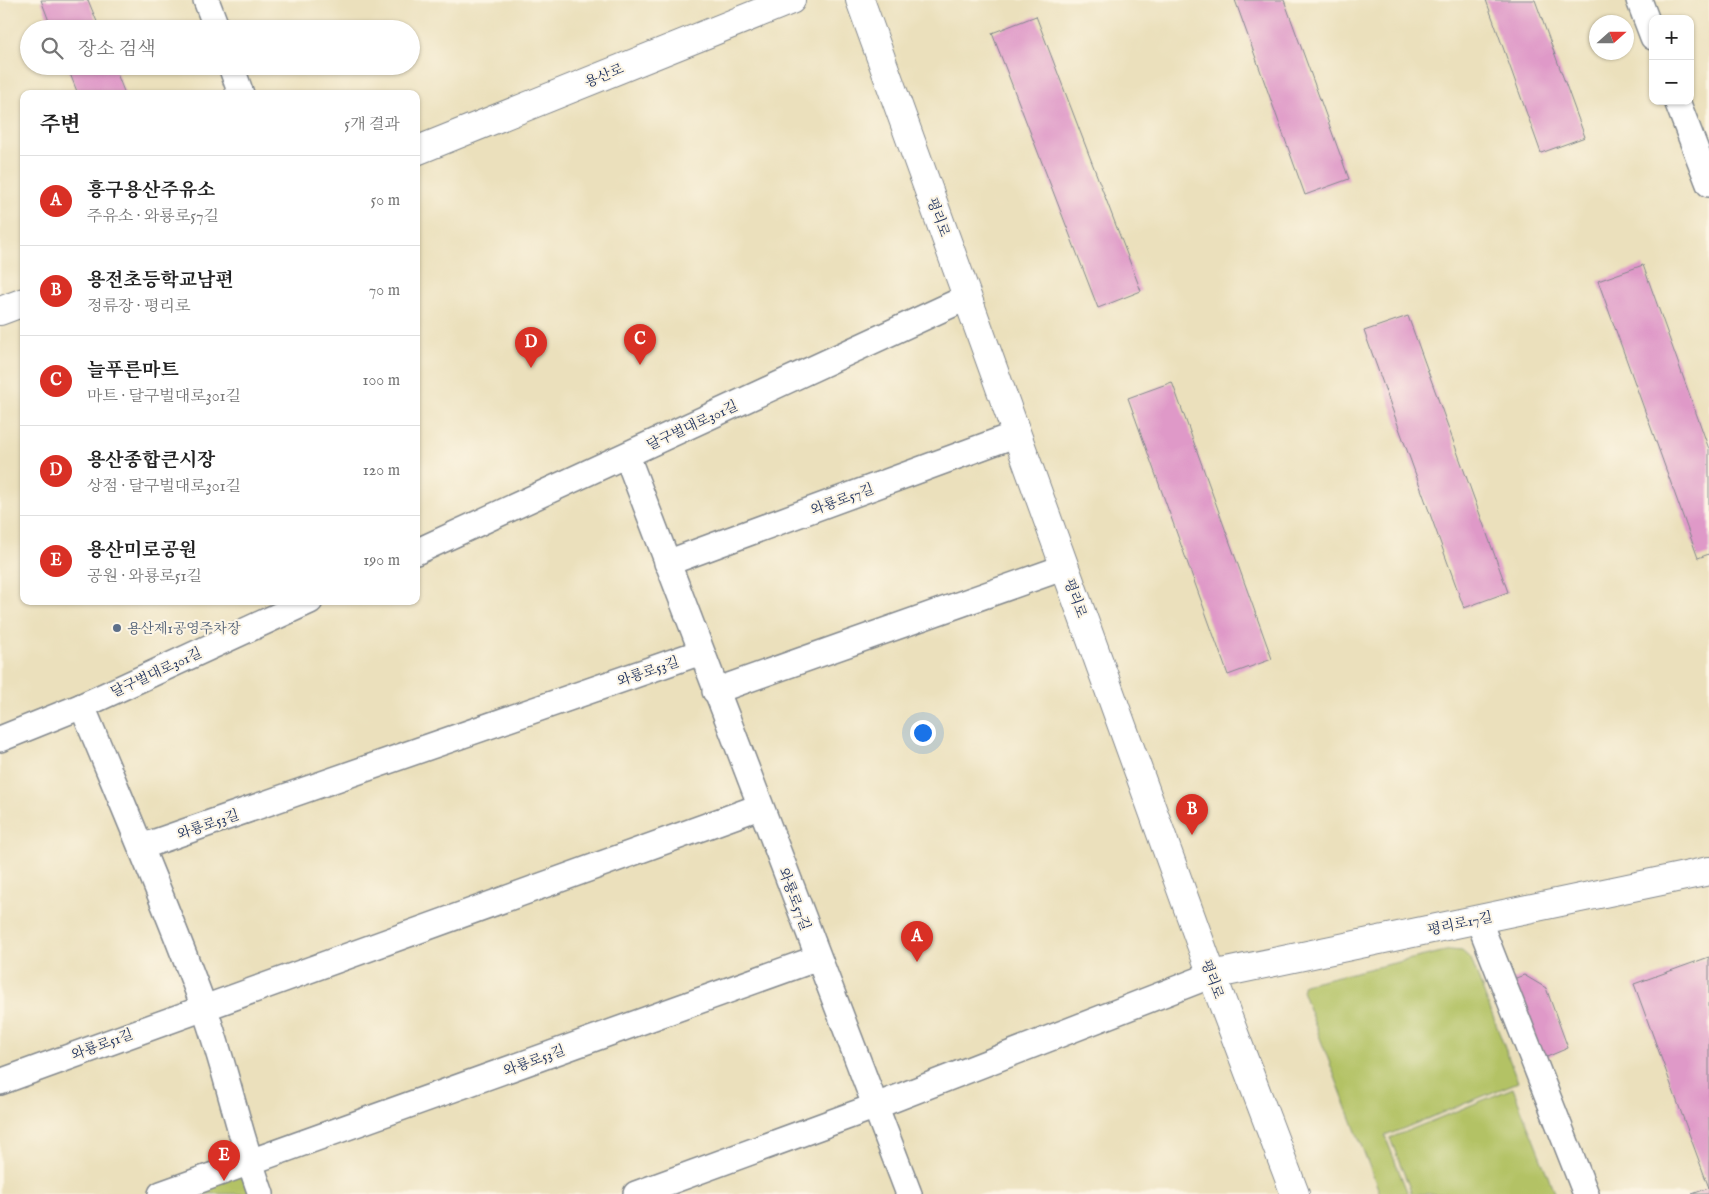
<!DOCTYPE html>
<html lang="ko">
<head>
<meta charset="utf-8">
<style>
	body { margin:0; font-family:"IM FELL English","Noto Serif KR",serif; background:#f2f2f2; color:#222 }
	.controls { position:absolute; right:15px; top:15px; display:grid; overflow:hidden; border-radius:10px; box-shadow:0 1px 4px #0004 }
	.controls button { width:45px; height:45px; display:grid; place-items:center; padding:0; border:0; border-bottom:1px solid #e0e0e0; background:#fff; color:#222; font:25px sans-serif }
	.compass { position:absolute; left:1589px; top:15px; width:45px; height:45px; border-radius:50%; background:#fff; box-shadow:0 1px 4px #0004; rotate:69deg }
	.you { position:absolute; left:922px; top:732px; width:18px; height:18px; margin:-12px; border:4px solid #fff; border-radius:50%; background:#1a73e8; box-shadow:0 0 0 8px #1a73e833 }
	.badge { display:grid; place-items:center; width:32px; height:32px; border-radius:50%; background:#d93025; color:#fff; font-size:16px; font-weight:700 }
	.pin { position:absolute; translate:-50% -41px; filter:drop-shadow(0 1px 2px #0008) }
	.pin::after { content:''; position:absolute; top:26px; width:18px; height:15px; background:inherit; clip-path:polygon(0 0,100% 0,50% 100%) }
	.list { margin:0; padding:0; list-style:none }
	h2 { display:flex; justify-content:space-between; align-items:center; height:65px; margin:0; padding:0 20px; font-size:21px }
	h2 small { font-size:16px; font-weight:400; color:#767676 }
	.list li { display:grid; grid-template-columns:32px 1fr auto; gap:15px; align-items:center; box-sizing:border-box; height:90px; padding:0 20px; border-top:1px solid #e0e0e0 }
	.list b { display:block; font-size:19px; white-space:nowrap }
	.list p { margin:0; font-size:16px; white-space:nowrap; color:#767676 }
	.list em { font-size:16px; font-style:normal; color:#767676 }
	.icon { flex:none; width:28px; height:28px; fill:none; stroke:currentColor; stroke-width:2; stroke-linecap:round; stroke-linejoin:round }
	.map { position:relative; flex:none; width:1709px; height:1194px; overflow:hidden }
	.search { position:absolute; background:#fff; box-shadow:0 1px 4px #0004; left:20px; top:20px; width:400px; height:55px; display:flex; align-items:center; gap:12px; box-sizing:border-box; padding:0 18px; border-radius:28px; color:#767676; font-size:19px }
	.panel { position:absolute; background:#fff; box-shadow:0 1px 4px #0004; left:20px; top:90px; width:400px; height:515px; border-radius:10px }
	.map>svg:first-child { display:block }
	.green { fill:#b3c265; stroke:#677862 }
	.building { fill:#df99c8 }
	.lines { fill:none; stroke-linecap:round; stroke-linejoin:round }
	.minor-casing { stroke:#83888d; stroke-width:28 }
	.tertiary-casing { stroke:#83888d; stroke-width:30 }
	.secondary-casing { stroke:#83888d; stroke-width:30 }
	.minor { stroke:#fff; stroke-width:25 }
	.tertiary { stroke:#fff; stroke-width:28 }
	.secondary { stroke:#fff; stroke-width:28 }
	.service-dot { fill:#5c6f8a; stroke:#fcf5e5; stroke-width:2 }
	.labels { text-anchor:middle; stroke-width:4; stroke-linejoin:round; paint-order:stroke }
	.street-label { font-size:14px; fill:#1b2f5e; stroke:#fcf5e5 }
	.service-label { font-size:14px; fill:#4e5e75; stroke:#fcf5e5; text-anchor:start }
</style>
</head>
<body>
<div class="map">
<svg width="1709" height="1194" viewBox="0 0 1709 1194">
	<rect width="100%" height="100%" fill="#fcf5e5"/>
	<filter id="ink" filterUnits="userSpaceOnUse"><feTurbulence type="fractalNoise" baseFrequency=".02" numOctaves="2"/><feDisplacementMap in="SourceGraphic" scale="10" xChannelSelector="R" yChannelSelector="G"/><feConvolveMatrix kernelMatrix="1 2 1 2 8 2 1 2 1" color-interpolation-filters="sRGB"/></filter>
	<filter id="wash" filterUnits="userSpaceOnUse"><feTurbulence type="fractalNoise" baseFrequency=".0096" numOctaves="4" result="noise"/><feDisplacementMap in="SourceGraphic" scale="20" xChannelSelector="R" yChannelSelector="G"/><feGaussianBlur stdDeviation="1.12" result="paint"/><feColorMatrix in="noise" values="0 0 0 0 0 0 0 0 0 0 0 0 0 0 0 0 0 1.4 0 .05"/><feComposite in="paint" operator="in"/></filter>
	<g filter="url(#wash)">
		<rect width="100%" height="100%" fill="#ebe0bc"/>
		<g class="green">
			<polygon points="1450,950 1462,951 1471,959 1518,1082 1385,1136 1408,1194 1380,1194 1302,991 1304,984"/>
			<polygon points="1513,1088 1555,1194 1412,1194 1390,1138"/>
			<polygon points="240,1168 249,1194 169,1194"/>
		</g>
		<g id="blocks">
			<g class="building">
				<polygon points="41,0 88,0 100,29 52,29"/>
				<polygon points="1235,0 1284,0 1349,179 1305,195"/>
				<polygon points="1486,0 1535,0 1585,137 1541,153"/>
				<polygon points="1036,16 1141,291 1098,308 992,33"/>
				<polygon points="67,66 114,66 125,94 78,94"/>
				<polygon points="1643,265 1709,449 1709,554 1698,558 1598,281"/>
				<polygon points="1408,316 1508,592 1464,608 1364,331"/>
				<polygon points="1172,382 1272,659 1228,675 1128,398"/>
				<polygon points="1709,957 1709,1194 1692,1194 1709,1188 1634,984"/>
				<polygon points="1524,975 1546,988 1568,1048 1542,1059 1511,980"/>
			</g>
		</g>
	</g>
	<g filter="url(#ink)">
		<use href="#blocks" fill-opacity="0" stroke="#83888d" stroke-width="1"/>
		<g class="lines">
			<defs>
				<g id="minor">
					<polyline points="206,0 217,29"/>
					<polyline points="1639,0 1653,37"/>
					<polyline points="231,66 241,94"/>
					<polyline points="1677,101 1709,184"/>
					<polyline points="627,456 909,1194"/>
					<polyline points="416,552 968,297"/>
					<polyline points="667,563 1017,434"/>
					<polyline points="715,691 1065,567"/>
					<path d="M 82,706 C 123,805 166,904 203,1005 C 226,1067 238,1132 261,1194"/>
					<polyline points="0,739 82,706 310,601"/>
					<polyline points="141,847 701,652"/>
					<polyline points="1478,919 1586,1194"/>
					<polyline points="0,1082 759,807"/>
					<polyline points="161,1194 818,958"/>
					<polyline points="636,1194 876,1106 1212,975"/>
				</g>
				<polyline id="tertiary" points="1212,975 1709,871"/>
				<g id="secondary">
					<polyline points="860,0 1212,975 1295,1194"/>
					<polyline points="416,151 791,0"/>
					<polyline points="0,311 24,302"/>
				</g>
			</defs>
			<use href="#minor" class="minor-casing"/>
			<use href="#tertiary" class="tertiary-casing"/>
			<use href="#secondary" class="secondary-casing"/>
			<use href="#minor" class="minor"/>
			<use href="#tertiary" class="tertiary"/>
			<use href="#secondary" class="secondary"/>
		</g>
	</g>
	<circle class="service-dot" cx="117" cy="628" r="5"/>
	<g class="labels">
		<g class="street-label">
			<text transform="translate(604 75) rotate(-22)" y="5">용산로</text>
			<text transform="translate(939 217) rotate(70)" y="5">평리로</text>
			<text transform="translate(692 425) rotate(-25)" y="5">달구벌대로301길</text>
			<text transform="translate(842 499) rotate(-20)" y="5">와룡로57길</text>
			<text transform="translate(1076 598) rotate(70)" y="5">평리로</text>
			<text transform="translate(648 671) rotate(-19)" y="5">와룡로53길</text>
			<text transform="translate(156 672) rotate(-25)" y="5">달구벌대로301길</text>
			<text transform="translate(208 824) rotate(-19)" y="5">와룡로53길</text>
			<text transform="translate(795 899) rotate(69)" y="5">와룡로57길</text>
			<text transform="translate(1460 923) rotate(-12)" y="5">평리로17길</text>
			<text transform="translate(1213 979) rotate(70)" y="5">평리로</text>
			<text transform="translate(102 1044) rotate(-20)" y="5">와룡로51길</text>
			<text transform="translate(534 1060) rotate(-20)" y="5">와룡로53길</text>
		</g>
		<g class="service-label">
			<text x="127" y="633">용산제1공영주차장</text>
		</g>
	</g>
</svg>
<div class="controls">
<button>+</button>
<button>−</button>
</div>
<svg class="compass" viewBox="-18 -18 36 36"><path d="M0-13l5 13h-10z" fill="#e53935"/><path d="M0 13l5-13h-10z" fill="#767676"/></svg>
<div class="you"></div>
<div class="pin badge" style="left:917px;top:962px">A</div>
<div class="pin badge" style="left:1192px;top:835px">B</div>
<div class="pin badge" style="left:640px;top:365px">C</div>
<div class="pin badge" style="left:531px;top:368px">D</div>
<div class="pin badge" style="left:224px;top:1181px">E</div>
<div class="search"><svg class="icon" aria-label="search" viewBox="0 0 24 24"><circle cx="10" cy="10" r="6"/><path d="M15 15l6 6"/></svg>장소 검색</div>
<section class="panel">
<h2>주변<small>5개 결과</small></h2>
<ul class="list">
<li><span class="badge">A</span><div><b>흥구용산주유소</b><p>주유소 · 와룡로57길</p></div><em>50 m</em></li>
<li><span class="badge">B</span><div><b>용전초등학교남편</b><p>정류장 · 평리로</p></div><em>70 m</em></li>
<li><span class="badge">C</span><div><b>늘푸른마트</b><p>마트 · 달구벌대로301길</p></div><em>100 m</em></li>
<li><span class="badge">D</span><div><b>용산종합큰시장</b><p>상점 · 달구벌대로301길</p></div><em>120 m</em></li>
<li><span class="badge">E</span><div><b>용산미로공원</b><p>공원 · 와룡로51길</p></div><em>190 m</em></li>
</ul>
</section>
</div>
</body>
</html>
